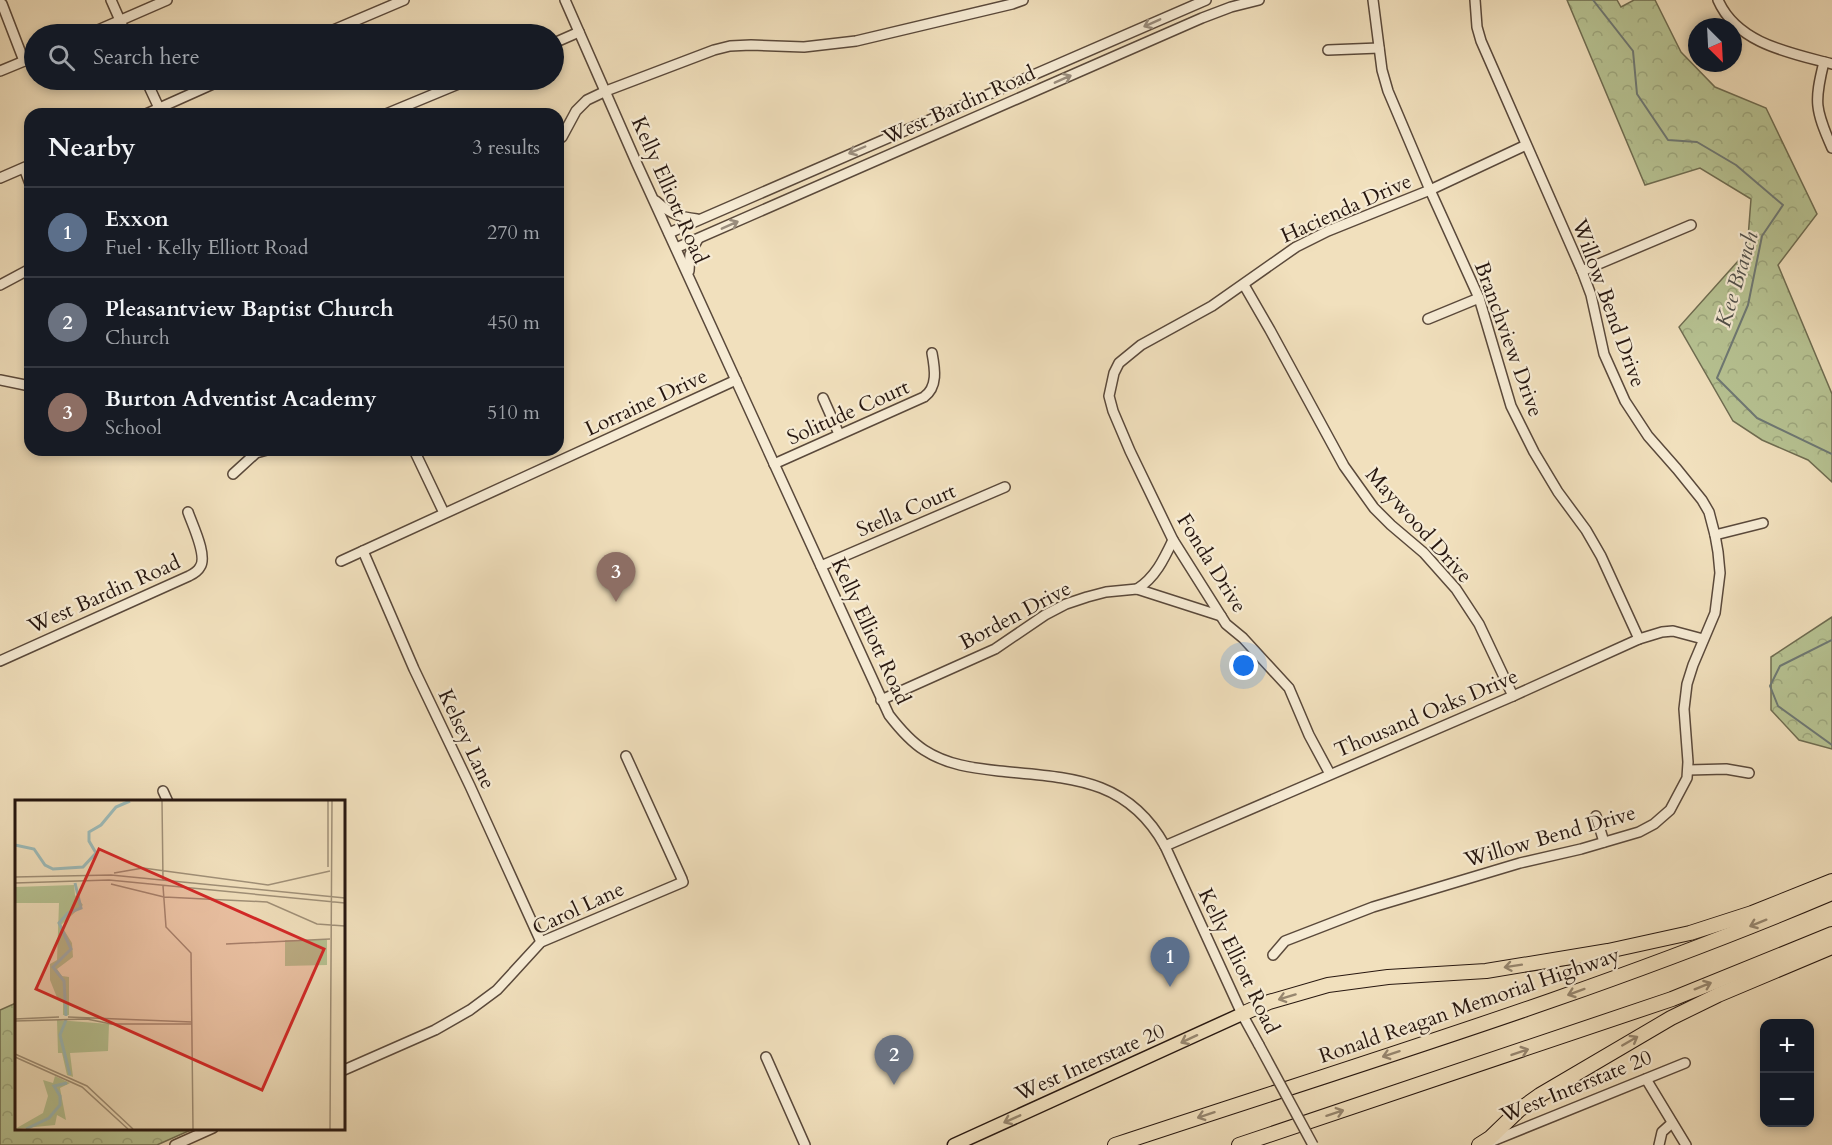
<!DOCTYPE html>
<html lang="en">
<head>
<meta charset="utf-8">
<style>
	body { margin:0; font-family:Cardo,serif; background:#20242c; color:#f1f3f6 }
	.controls { position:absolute; right:18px; bottom:18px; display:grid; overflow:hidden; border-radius:12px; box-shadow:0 3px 9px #0003 }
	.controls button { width:54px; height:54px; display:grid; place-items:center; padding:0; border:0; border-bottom:2px solid #363941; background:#171b24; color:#f1f3f6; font:30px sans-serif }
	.compass { position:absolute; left:1688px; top:18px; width:54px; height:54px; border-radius:50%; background:#171b24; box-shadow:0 3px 9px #0003; rotate:156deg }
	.you { position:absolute; left:1244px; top:666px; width:21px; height:21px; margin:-15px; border:4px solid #fff; border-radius:50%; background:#1a73e8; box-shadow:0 0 0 9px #1a73e833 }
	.badge { display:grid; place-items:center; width:39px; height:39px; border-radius:50%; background:#c59692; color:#fff; font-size:20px; font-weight:700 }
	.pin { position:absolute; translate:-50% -50px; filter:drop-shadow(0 2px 3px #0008) }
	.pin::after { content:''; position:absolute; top:32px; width:21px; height:18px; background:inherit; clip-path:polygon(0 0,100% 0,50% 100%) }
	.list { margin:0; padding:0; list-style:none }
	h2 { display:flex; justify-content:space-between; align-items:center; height:78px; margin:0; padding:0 24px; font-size:26px }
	h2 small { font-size:20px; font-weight:400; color:#9ea1a6 }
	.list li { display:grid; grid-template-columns:39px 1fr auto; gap:18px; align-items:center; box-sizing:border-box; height:90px; padding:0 24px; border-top:2px solid #363941 }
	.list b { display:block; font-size:22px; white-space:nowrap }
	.list p { margin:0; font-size:20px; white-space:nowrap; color:#9ea1a6 }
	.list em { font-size:20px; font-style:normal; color:#9ea1a6 }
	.icon { flex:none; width:33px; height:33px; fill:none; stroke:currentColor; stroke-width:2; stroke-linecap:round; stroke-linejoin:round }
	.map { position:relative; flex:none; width:1832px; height:1145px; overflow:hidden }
	.search { position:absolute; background:#171b24; box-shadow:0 3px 9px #0003; left:24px; top:24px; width:540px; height:66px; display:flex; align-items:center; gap:15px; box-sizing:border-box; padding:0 21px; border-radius:33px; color:#9ea1a6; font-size:22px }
	.panel { position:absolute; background:#171b24; box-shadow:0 3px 9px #0003; left:24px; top:108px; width:540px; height:348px; border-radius:18px }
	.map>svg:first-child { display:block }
	.forest { fill:url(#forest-crowns); stroke:#6f6d52; stroke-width:1.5 }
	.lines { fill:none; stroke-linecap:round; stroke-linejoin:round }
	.stream { stroke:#6e7975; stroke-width:2 }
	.minor-casing { stroke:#5a493b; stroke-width:12 }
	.major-casing { stroke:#271710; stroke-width:15 }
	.highway-casing { stroke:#271710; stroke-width:16 }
	.minor { stroke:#f6ebd4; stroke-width:9 }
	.major { stroke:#f1e0bd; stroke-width:12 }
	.highway { stroke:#f1e0bd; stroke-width:14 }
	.minor-bridge-casing { stroke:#5a493b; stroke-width:12; stroke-linecap:butt }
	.minor-bridge { stroke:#f6ebd4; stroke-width:9 }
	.oneway { stroke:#998c7c }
	.oneway2 { stroke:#96866f }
	.labels { text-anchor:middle; stroke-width:4.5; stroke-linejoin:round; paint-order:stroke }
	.street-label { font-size:21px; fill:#271710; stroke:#f6ebd4 }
	.water-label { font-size:22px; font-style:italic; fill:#50504b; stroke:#f6ebd4 }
	.inset-river { fill:none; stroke:#9dbbb9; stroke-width:3 }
	.inset-road { fill:none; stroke:#a09078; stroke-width:1.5 }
	.view { fill:#d62828; fill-opacity:0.15; stroke:#d62828; stroke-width:3 }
	.inset-edge { fill:none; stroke:#271710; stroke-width:3 }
</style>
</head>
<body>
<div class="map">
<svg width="1832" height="1145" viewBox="0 0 1832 1145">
	<defs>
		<pattern id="forest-crowns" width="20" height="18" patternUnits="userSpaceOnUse" patternTransform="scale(1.5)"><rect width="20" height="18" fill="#b7c393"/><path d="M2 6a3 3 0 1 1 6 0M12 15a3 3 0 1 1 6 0" fill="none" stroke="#9da77e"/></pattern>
	</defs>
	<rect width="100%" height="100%" fill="#f1e0bd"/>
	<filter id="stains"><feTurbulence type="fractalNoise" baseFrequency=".00333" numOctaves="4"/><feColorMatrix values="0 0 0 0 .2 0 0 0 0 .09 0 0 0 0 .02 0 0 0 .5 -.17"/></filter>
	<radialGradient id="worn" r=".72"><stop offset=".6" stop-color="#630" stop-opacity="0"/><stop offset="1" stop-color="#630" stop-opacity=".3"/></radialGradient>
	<g class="forest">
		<polygon points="1567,0 1617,0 1621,7 1634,0 1655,0 1681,52 1715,87 1766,108 1817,214 1778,265 1832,394 1832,482 1808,460 1762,440 1733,421 1679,327 1747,251 1751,199 1700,168 1645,185"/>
		<polygon points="1832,617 1832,749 1799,740 1771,710 1771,657"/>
		<polygon points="16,1003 16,1128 193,1129 157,1145 0,1145 0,1010"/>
	</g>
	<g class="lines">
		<g class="stream">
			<polyline points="1593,0 1633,51 1637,94 1668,140 1697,142 1736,165 1783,205 1762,236 1748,305 1717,378 1757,418 1832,454"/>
			<polyline points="1832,640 1780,666 1770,686 1778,706 1832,745"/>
		</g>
		<defs>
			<g id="minor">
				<polyline points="111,0 126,34"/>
				<path d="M 565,0 L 637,164 L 889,715 C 899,728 910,741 924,750 C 947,765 973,768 999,771 C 1068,778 1127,777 1165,846 L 1242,1014 L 1259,1045"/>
				<polyline points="1373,0 1382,70 1388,91 1430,190 1479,298 1511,406 1534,452 1558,492 1586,530 1601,556 1639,639"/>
				<path d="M 1718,0 C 1737,44 1791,53 1832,64"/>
				<polyline points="2,4 24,61"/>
				<polyline points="89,34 167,0"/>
				<polyline points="324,34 404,0"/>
				<polyline points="554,43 579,32"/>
				<polyline points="1328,50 1379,48"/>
				<path d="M 1824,62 C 1814,102 1815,109 1832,148"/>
				<polyline points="0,71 34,57"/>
				<polyline points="146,80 159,108"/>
				<polyline points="146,114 222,80"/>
				<polyline points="386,114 468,80"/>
				<polyline points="558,140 562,137 576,111 587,100 606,91 714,50 730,46 751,45 804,47 856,41 1012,4 1023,0"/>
				<polyline points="24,168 30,184"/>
				<polyline points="0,178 30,165"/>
				<path d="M 656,201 C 669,213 679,217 697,219"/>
				<polyline points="669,233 1206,0"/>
				<polyline points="676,248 1202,18 1231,7 1259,0"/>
				<polyline points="689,271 690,254 698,239"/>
				<polyline points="1582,271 1691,225"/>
				<polyline points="0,285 30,269"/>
				<polyline points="1244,285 1270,330 1344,466 1374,508 1391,525 1424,553 1456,589 1479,624 1513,696"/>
				<polyline points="1428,319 1479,298"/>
				<polyline points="0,380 30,386"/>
				<polyline points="823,398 839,434"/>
				<polyline points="414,450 444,513"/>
				<path d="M 774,464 L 924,397 C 938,387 935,369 932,353"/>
				<polyline points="233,474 256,453 267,450"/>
				<polyline points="1715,535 1763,523"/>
				<polyline points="363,551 414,669 470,786 541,942"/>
				<polyline points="341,561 736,380"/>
				<polyline points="821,566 1005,487"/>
				<path d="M 1137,589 C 1155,578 1164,559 1173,540"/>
				<path d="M 0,661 L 189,576 C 193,574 198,571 200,567 C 208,556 192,524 188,512"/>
				<polyline points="881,700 995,649 1045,615 1066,604 1087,597 1106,592 1137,589 1221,616"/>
				<polyline points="626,756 682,879"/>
				<polyline points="1688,770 1726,769 1749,773"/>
				<polyline points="1330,774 1309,735 1289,688 1243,638 1226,624 1173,540 1130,451 1113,411 1109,396 1114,373 1119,363 1141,345 1212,306 1296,247 1328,231 1430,190 1526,145"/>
				<polyline points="163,791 168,802"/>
				<polyline points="1596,816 1604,842"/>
				<polyline points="1165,846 1513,696 1639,639 1662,632 1673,631 1703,639"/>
				<polyline points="1273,955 1285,941 1373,907 1520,863 1581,849 1639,832 1654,824 1670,810 1687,778 1688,762 1684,709 1687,684 1693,665 1715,613 1720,573 1718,552 1715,535 1709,512 1702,500 1677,469 1648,436 1625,401 1604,354 1591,295 1582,271 1481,41 1477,27 1475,0"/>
				<polyline points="766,1057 805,1145"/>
				<polyline points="344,1070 435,1030 470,1010 497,990 541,942 683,882"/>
				<polyline points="1646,1079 1686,1145"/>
				<polyline points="1490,1142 1685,1063"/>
				<polyline points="175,1145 213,1128"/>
				<polyline points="1659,1145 1662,1132 1672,1123"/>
			</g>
			<polyline id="major" points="954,1145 1242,1014"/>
			<g id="highway">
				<polyline points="1242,1014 1269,1002 1328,985 1388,977 1486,971 1608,951 1690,933 1752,913 1832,881"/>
				<path d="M 1115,1145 C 1356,1065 1599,992 1832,893"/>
				<polyline points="1239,1145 1672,999 1832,934"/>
				<polyline points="1479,1145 1490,1138 1519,1110 1540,1095 1671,1018 1718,995 1832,947"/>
			</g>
		</defs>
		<use href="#minor" class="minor-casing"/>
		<use href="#major" class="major-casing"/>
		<use href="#highway" class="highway-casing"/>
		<use href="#minor" class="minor"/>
		<use href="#major" class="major"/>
		<use href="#highway" class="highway"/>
		<defs>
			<polyline id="minor-bridge" points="1259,1045 1313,1145"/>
		</defs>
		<use href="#minor-bridge" class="minor-bridge-casing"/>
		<use href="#minor-bridge" class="minor-bridge"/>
	</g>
	<defs><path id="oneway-shaft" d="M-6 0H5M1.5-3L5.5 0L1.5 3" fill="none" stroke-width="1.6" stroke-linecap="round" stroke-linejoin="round" transform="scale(1.5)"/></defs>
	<g class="oneway">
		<use href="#oneway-shaft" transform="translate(1152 23) rotate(156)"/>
		<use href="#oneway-shaft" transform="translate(1063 79) rotate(-24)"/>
		<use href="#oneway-shaft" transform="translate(857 150) rotate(157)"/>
		<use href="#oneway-shaft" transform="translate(730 225) rotate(-24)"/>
	</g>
	<g class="oneway2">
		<use href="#oneway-shaft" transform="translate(1758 923) rotate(158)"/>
		<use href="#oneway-shaft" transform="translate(1513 966) rotate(171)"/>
		<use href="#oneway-shaft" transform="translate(1703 986) rotate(-22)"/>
		<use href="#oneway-shaft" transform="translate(1576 992) rotate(160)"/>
		<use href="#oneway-shaft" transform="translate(1287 997) rotate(163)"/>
		<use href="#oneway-shaft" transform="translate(1189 1039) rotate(155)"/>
		<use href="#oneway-shaft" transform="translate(1630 1041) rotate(-30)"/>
		<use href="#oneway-shaft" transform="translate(1520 1052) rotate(-19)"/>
		<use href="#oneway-shaft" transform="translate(1391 1054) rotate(162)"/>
		<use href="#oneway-shaft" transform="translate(1335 1113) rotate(-18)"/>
		<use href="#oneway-shaft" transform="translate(1206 1115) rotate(162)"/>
		<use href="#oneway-shaft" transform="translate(1012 1119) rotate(156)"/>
	</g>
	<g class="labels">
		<g class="street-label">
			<text transform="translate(959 105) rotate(-24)" y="7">West Bardin Road</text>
			<text transform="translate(670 190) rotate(66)" y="7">Kelly Elliott Road</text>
			<text transform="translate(1346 208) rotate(-24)" y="7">Hacienda Drive</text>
			<text transform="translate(1609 303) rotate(70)" y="7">Willow Bend Drive</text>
			<text transform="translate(1509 339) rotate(70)" y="7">Branchview Drive</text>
			<text transform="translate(646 402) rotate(-25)" y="7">Lorraine Drive</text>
			<text transform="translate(848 412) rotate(-24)" y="7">Solitude Court</text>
			<text transform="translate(906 510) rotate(-23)" y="7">Stella Court</text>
			<text transform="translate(1419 525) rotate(48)" y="7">Maywood Drive</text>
			<text transform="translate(1212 563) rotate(58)" y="7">Fonda Drive</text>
			<text transform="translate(104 594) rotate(-24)" y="7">West Bardin Road</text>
			<text transform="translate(1015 615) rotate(-28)" y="7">Borden Drive</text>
			<text transform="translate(871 631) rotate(65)" y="7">Kelly Elliott Road</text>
			<text transform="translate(1426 713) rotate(-23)" y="7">Thousand Oaks Drive</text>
			<text transform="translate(467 739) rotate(65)" y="7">Kelsey Lane</text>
			<text transform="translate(1550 836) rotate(-16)" y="7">Willow Bend Drive</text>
			<text transform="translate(578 908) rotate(-25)" y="7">Carol Lane</text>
			<text transform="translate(1239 961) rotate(64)" y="7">Kelly Elliott Road</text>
			<text transform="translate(1469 1005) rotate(-19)" y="7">Ronald Reagan Memorial Highway</text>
			<text transform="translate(1090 1062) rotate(-24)" y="7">West Interstate 20</text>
			<text transform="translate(1576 1086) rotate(-22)" y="7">West Interstate 20</text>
		</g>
		<g class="water-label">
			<text transform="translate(1736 279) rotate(-73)" y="8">Kee Branch</text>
		</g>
	</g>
	<g transform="translate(15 800)">
		<rect width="330" height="330" fill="#f1e0bd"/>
		<path d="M 59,85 L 60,95 L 68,105 L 46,125 L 57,143 L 58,157 L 42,169 L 47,176 L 54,177 L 54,215 L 48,215 L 48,200 L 43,200 L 35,180 L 35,164 L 42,160 L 44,103 L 0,103 L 0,87 ZM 270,140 L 312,140 L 312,165 L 270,166 ZM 42,220 L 94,224 L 93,251 L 55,253 L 58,277 L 52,275 L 47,253 L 43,253 ZM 40,276 L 55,283 L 45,288 L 51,320 L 42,315 L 40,325 L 0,329 L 28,313 L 33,296 L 28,280 L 38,283 Z" fill="#b7c393"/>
		<path class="inset-river" d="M 0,45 L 19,49 L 30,65 L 38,69 L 68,67 L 81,53 L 74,41 L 74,32 L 86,25 L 101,7 L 115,1M 51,216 L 49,181 L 38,167 L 56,149 L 44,123 L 53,113 L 66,108 L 60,83M 51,220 L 45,235 L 55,275M 11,329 L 34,318 L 45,305 L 45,296 L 39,286 L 52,283"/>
		<path class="inset-road" d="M 147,1 L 148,80M 313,67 L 313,1M 128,68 L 253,85 L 315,71M 99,73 L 128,68M 0,77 L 96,75 L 330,98M 0,83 L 94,80 L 330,103M 96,84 L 149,97M 148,86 L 151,127 L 176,153 L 178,329M 149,97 L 252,102 L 302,124 L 330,126M 211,144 L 315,139M 53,217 L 177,222M 0,219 L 44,217M 0,221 L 72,219 L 96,224 L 177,224M 0,254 L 72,286 L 118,329M 0,257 L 67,287 L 113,329M 315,329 L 317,1"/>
		<path class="view" d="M 84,49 L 309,149 L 247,290 L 21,189 Z"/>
		<rect width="330" height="330" class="inset-edge"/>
	</g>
	<rect width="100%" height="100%" filter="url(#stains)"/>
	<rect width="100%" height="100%" fill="url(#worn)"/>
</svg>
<div class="controls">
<button>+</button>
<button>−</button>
</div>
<svg class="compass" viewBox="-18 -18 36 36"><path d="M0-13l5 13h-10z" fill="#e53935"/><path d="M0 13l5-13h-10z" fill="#9ea1a6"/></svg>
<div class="you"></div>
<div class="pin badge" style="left:1170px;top:987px;background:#5c6f8a">1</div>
<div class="pin badge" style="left:894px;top:1085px;background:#6b7280">2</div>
<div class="pin badge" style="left:616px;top:602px;background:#8d6e63">3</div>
<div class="search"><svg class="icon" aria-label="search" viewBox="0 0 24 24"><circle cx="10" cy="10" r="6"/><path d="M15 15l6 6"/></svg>Search here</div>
<section class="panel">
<h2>Nearby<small>3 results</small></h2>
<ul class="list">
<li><span class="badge" style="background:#5c6f8a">1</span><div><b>Exxon</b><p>Fuel · Kelly Elliott Road</p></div><em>270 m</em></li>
<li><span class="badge" style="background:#6b7280">2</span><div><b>Pleasantview Baptist Church</b><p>Church</p></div><em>450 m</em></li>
<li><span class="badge" style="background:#8d6e63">3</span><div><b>Burton Adventist Academy</b><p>School</p></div><em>510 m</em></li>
</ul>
</section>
</div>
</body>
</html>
